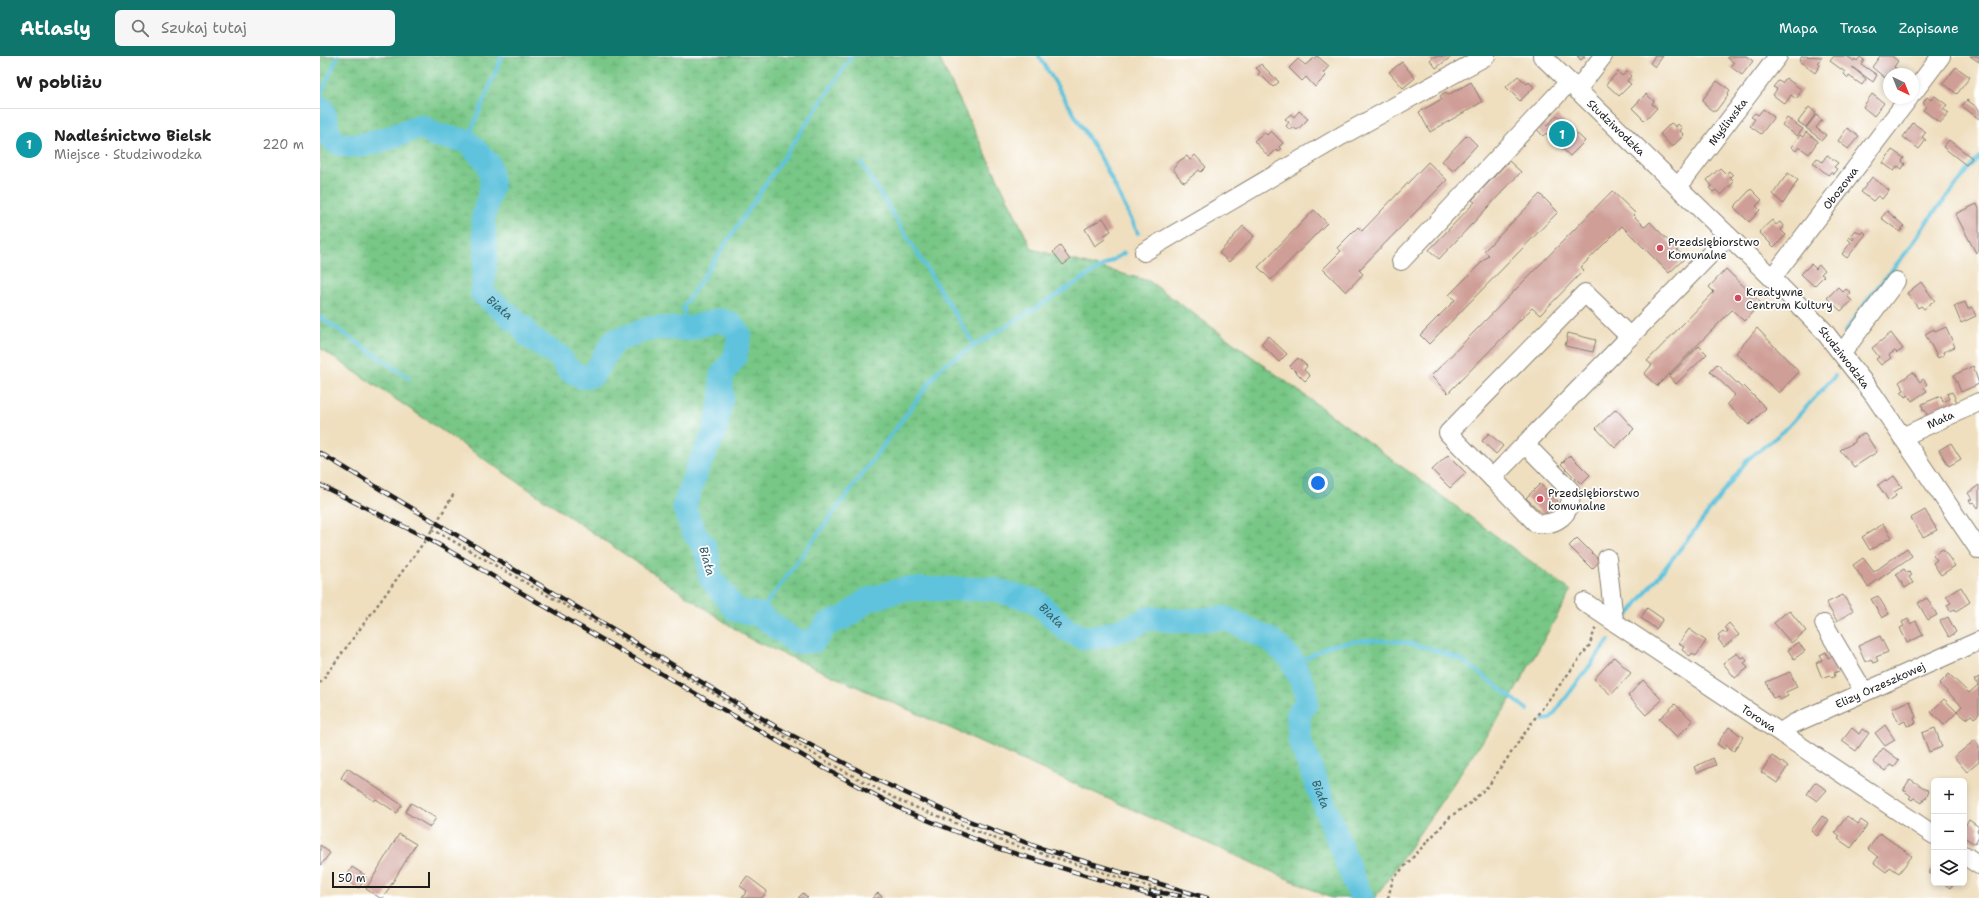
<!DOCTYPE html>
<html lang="pl">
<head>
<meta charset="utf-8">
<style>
	body { margin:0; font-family:"Shantell Sans",sans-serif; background:#f6f6f6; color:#222 }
	.controls { position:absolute; right:12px; bottom:12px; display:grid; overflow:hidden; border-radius:6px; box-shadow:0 2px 6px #0003 }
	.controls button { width:36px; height:36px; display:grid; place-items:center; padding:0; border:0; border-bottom:1px solid #e0e0e0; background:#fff; color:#222; font:20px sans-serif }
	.compass { position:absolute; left:1563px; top:12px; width:36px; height:36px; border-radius:50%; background:#fff; box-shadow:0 2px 6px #0003; rotate:137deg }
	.scale { position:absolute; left:12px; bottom:10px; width:98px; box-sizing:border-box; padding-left:4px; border:2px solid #1c1c1c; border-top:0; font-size:11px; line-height:14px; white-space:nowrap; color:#1c1c1c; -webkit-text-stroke:3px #fff; paint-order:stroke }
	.you { position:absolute; left:998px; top:427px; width:14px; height:14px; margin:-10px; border:3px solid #fff; border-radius:50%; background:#1a73e8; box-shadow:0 0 0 6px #1a73e833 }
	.badge { display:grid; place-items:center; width:26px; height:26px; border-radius:50%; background:#0f766e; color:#fff; font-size:13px; font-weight:700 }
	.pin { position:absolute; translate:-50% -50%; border:2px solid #fff; box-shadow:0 1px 4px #0006 }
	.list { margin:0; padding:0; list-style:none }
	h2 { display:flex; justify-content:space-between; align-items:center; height:52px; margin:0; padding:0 16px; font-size:17px }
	h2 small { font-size:13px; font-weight:400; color:#767676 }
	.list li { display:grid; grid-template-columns:26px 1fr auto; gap:12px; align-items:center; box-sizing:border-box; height:72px; padding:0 16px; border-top:1px solid #e0e0e0 }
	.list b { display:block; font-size:15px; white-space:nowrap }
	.list p { margin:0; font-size:13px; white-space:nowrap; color:#767676 }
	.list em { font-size:13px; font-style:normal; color:#767676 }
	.icon { flex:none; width:22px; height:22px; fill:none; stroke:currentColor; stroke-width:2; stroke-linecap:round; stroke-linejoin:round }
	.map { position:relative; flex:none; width:1659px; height:842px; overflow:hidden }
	header { display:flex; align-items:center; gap:24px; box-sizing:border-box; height:56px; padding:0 20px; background:#0f766e; color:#fff }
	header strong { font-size:19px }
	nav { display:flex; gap:22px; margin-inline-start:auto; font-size:14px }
	.search { width:280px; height:36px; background:#f6f6f6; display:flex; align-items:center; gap:10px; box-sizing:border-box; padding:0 14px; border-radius:6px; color:#767676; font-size:15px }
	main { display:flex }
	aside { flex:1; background:#fff }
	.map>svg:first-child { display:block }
	.wetland { fill:url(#wetland-marsh); stroke:#4a7252 }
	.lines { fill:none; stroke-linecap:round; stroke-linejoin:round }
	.stream { stroke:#5fc3dd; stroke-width:4 }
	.river { stroke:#5fc3dd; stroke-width:24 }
	.building { fill:#cf9e96 }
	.minor-casing { stroke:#867e6e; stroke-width:20 }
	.path { stroke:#867e6e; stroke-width:2.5; stroke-dasharray:3 3; stroke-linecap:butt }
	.minor { stroke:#fff; stroke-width:18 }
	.rail-casing { stroke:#1c1c1c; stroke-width:4.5 }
	.rail { stroke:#fff; stroke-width:3; stroke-dasharray:9; stroke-linecap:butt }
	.poi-dot { fill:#d1495b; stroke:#fff; stroke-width:1.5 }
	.labels { text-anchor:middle; stroke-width:3.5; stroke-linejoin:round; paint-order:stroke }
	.street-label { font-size:11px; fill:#1c1c1c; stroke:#fff }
	.poi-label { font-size:11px; fill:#1c1c1c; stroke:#fff; text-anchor:start }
	.water-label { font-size:12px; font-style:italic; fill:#375f69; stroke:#fff }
</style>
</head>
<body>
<header>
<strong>Atlasly</strong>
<div class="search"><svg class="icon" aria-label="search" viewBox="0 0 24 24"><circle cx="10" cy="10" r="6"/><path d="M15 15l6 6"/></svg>Szukaj tutaj</div>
<nav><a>Mapa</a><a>Trasa</a><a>Zapisane</a></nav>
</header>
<main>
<aside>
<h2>W pobliżu<small></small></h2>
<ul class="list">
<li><span class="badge" style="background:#0f9aa8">1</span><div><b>Nadleśnictwo Bielsk</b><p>Miejsce · Studziwodzka</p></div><em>220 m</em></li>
</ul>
</aside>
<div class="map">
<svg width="1659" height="842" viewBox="0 0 1659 842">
	<defs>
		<pattern id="wetland-marsh" width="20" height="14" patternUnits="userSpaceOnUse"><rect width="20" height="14" fill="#78c787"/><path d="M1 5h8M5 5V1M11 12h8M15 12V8" fill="none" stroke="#67aa74"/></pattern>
	</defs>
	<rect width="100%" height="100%" fill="#fff"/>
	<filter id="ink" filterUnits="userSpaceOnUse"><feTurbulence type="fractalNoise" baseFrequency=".025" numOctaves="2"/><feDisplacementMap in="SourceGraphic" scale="8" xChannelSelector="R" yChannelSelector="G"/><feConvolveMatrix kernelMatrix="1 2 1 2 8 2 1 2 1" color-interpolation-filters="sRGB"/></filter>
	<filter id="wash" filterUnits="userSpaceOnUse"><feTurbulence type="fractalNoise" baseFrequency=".012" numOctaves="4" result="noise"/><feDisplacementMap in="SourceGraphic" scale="16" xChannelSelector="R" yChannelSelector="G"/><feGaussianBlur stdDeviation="0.9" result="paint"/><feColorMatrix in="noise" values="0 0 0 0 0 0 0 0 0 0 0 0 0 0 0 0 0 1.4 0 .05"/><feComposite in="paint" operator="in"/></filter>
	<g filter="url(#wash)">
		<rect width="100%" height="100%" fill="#efdfbf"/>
		<polygon class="wetland" points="0,0 618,0 712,193 829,225 1251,535 1186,651 1055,842 1011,842 430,583 0,292"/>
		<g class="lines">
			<g class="stream">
				<polyline points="719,0 782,104 818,177"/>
				<polyline points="0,40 18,0"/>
				<polyline points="147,85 182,0"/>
				<polyline points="541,107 655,290"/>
				<polyline points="0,261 89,322"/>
				<polyline points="368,273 363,251 532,0"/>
				<polyline points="1525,276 1552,238 1589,193 1608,164 1659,101"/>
				<polyline points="438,559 622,310 804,197"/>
				<polyline points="1308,559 1378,470 1428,403 1464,375 1515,320"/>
				<polyline points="974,609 1010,589 1046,584 1084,586 1115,594 1142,604 1208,654"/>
				<polyline points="1223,664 1230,663 1289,584"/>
			</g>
			<path class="river" id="s1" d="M 0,51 C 8,58 5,74 11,82 C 29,102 80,77 101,70 L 115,79 L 147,85 L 169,108 L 172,128 L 163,162 L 166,198 L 162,237 L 204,272 L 208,280 L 240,301 L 248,313 L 261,321 L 273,319 L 294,285 L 331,272 L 368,273 L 399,264 L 411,268 L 420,279 L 415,301 L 401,320 L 402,341 L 394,378 L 377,413 L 364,451 L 373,475 L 385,491 L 388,503 L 390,521 L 416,554 L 440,559 L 476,586 L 494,585 L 507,568 L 526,561 L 547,544 L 584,533 L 672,533 L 716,545 L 747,574 L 764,582 L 782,580 L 813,570 L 829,562 L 861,565 L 905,562 L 951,584 L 971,603 L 985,632 L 987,646 L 978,658 L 980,685 L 1034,825 L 1042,842"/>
		</g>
		<g id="blocks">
			<g class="building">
				<polygon points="997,0 1009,10 1003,17 1006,20 995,31 986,21 982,25 969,12 978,3 985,9"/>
				<polygon points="1115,0 1130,0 1131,1 1116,12 1110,4"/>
				<polygon points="1257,0 1265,0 1261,4"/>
				<polygon points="1335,0 1343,0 1335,11 1330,7"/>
				<polygon points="1409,0 1426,0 1433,5 1422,19 1411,11 1414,7 1408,2"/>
				<polygon points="1482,0 1502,1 1498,7 1500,9 1495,17 1479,5"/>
				<polygon points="1514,0 1527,0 1534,5 1535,3 1537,5 1540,1 1544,4 1541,8 1557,19 1553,26 1532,11 1546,23 1542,29 1529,20 1528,22 1524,18 1525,16 1510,5"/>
				<polygon points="1560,0 1572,0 1578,5 1574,11 1578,14 1574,18 1570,16 1565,22 1552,11"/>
				<polygon points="1650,0 1659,0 1659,6"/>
				<polygon points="1082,6 1095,22 1083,32 1069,16"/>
				<polygon points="941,8 959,26 953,31 942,20 940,21 938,18 940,16 936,12"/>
				<polygon points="1636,11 1650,21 1637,38 1623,27"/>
				<polygon points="1298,16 1302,20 1307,16 1311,20 1307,25 1311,28 1299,40 1286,28"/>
				<polygon points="1198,20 1207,28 1209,26 1214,31 1200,45 1186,31"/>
				<polygon points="1466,22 1482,34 1476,43 1471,39 1465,48 1453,39 1457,33 1453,31 1458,25 1462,27"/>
				<polygon points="1397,25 1410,34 1407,38 1408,39 1396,55 1393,55 1385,49 1383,43"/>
				<polygon points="1151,26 1162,46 1110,76 1099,56 1122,43 1120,40 1126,36 1128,39"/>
				<polygon points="1326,38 1334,45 1332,48 1337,52 1325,65 1312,52"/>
				<polygon points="1552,38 1564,47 1554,60 1543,51"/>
				<polygon points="1615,40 1627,49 1623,53 1629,57 1620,67 1603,54 1606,50 1603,47 1607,41 1611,44"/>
				<polygon points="1647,44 1659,53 1659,63 1642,50"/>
				<polygon points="1489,51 1496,57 1486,71 1478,66"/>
				<polygon points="1443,53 1454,61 1441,78 1430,70 1435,63 1431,61 1435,57 1438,59"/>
				<polygon points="979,55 988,63 977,74 973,71 970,74 966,70 969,66 965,63 971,58 974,61"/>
				<polygon points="1237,59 1265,85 1250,100 1226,77 1223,80 1216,72 1222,65 1227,70"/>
				<polygon points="1496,59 1502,64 1496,72 1506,79 1502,84 1486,72"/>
				<polygon points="1467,62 1483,73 1477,80 1462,69"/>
				<polygon points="1351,67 1356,71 1358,68 1362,72 1360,75 1364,79 1352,91 1340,78"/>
				<polygon points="1593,67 1606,76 1602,81 1606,84 1599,93 1583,81"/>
				<polygon points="1527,72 1539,80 1528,93 1518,85"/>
				<polygon points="951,75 963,87 959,91 961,93 958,96 956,94 949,101 934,85 944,76 947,79"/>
				<polygon points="1486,76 1498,85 1489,98 1479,91 1476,95 1471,91 1480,79 1483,81"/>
				<polygon points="1147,79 1157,89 1133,115 1122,105"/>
				<polygon points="1629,84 1652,102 1646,109 1623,91"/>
				<polygon points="1572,94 1584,102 1582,105 1585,108 1582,113 1578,110 1574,115 1563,107"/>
				<polygon points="875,99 886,111 881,116 879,114 865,126 862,125 853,113 859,105 867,100 870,104"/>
				<polygon points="1507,99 1518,107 1514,111 1517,113 1513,118 1511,116 1508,119 1493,107 1497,102 1502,106"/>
				<polygon points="1189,105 1201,116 1119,203 1109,194 1155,146 1152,144"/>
				<polygon points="1108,106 1127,124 1039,214 1043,218 1026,236 1003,213 1021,195 1017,192 1038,171 1042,175"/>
				<polygon points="1400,112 1406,118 1409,115 1413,119 1410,122 1414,126 1401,139 1396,134 1393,136 1389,132 1392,130 1387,124"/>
				<polygon points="1468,117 1478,124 1463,148 1453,138"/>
				<polygon points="1552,121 1569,134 1562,143 1558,140 1553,145 1541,136"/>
				<polygon points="1431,133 1442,144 1436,150 1440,154 1429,166 1414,151"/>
				<polygon points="1292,135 1315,157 1313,159 1325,171 1330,166 1365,202 1349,217 1302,170 1261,211 1264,214 1220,259 1212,252 1128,337 1111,320"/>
				<polygon points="1220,138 1238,156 1109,288 1100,279 1135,244 1129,239 1169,199 1164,195"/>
				<polygon points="1657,148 1659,153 1659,195 1656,197 1636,159 1637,157"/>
				<polygon points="994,154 1007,167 951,224 938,211"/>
				<polygon points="1567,155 1584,170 1580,176 1561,162"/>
				<polygon points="783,162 791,175 783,180 785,183 775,190 765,173"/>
				<polygon points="1452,164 1456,169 1460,166 1464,171 1461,174 1466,179 1454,191 1439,176"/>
				<polygon points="923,170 934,180 909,206 899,197"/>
				<polygon points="1535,174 1541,178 1543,175 1546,178 1527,202 1522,198 1531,186 1528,183 1529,181 1533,184 1534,182 1530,180"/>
				<polygon points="740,190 750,204 743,209 733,196"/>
				<polygon points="1491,208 1496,213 1499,209 1505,214 1501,218 1504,220 1494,230 1481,218"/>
				<polygon points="1406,213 1441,247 1424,265 1412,254 1337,330 1324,318 1332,309 1327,305 1394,236 1389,231"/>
				<polygon points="1601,226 1615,245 1604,253 1601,250 1598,252 1587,237"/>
				<polygon points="1518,231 1523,236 1526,233 1531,237 1527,240 1532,245 1521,255 1507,242"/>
				<polygon points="1645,246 1648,253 1652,251 1656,260 1641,267 1634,250"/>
				<polygon points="1626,271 1635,291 1623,296 1624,299 1618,302 1605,278 1614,273 1615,276"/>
				<polygon points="1437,272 1479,316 1459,337 1416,297"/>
				<polygon points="1248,277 1276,284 1273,296 1245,290"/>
				<polygon points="1571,277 1583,293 1577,297 1575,295 1569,299 1571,302 1561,309 1556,303 1559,301 1552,292"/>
				<polygon points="948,280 967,298 959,306 941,288"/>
				<polygon points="1379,290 1387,298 1356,328 1349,320"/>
				<polygon points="978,302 987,310 984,314 990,320 985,325 970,310"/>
				<polygon points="1397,308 1422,332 1424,330 1446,352 1429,369 1407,348 1415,339 1390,315"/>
				<polygon points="1653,310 1659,328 1641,336 1634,319"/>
				<polygon points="1593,316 1600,326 1603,323 1607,328 1604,331 1607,335 1592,345 1588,339 1585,341 1581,336 1584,334 1579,326"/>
				<polygon points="1632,336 1638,348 1608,361 1605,354 1603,355 1602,348 1621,340 1623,346 1629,343 1627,338"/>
				<polygon points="1296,353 1314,373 1295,392 1276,372"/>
				<polygon points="1169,377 1183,390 1176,398 1162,385"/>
				<polygon points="1545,377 1557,396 1534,411 1520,394 1535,386 1535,383"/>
				<polygon points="1631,387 1641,403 1629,410 1619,394"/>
				<polygon points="1128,399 1146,417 1130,432 1112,414"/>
				<polygon points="1250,399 1270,419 1261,428 1241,408"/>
				<polygon points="1574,420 1582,431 1574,436 1576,440 1569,445 1558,429 1565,424 1566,426"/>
				<polygon points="1220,428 1238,445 1224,459 1206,442"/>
				<polygon points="1659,429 1659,451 1658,452 1654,446 1651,447 1649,444 1652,443 1648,437"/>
				<polygon points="1605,454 1617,474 1603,481 1591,462"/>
				<polygon points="1563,468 1572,481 1550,494 1542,481"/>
				<polygon points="1257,482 1280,505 1272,513 1249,490"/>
				<polygon points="1587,492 1592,500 1548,531 1533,509 1543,502 1554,516"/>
				<polygon points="1623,493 1635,510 1621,519 1613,507 1617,504 1613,499"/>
				<polygon points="1584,513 1587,517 1589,516 1592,519 1589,521 1593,527 1585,532 1576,518"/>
				<polygon points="1641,531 1650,546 1636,555 1635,553 1630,555 1627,549 1631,547 1626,540"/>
				<polygon points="1523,539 1533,555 1517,565 1506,547"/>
				<polygon points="1558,540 1569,558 1562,562 1551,543"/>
				<polygon points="1607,542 1617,559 1608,564 1598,547"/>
				<polygon points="1327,552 1343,563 1336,573 1321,562"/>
				<polygon points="1469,554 1486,575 1471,587 1454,567"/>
				<polygon points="1628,561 1636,576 1629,581 1620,565"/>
				<polygon points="1588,563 1590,568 1596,565 1603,579 1587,587 1580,572 1584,570 1582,566"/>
				<polygon points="1409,567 1419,579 1404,591 1398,583 1400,582 1398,579 1403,575 1405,578 1408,575 1405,571"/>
				<polygon points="1369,573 1386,585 1376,600 1372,597 1370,600 1362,594 1364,591 1359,587"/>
				<polygon points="1560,580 1568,596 1556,601 1558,605 1553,607 1551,603 1545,606 1538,590"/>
				<polygon points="1478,586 1485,595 1474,603 1468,594"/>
				<polygon points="1506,596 1508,602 1514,599 1521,614 1514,617 1515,620 1512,622 1509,619 1502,622 1496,607 1502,604 1500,599"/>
				<polygon points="1417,597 1421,602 1424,600 1427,605 1424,607 1428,612 1415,622 1403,607"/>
				<polygon points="1294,601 1311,617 1291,639 1274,623"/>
				<polygon points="1470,616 1477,631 1466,636 1468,640 1460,644 1458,640 1453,642 1446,626"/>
				<polygon points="1629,618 1649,637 1658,629 1654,624 1659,621 1659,658 1654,662 1651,659 1646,663 1637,655 1642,650 1619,628"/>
				<polygon points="1323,624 1342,644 1326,659 1308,640"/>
				<polygon points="1624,643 1637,656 1624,669 1611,656"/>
				<polygon points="1590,645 1596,661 1594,662 1596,667 1587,670 1585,665 1579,668 1572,652"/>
				<polygon points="1355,648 1373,665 1357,681 1339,663"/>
				<polygon points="1565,669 1575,684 1565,690 1555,677"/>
				<polygon points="1409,671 1423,681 1414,695 1406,689 1404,693 1397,688"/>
				<polygon points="1532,672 1539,678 1542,673 1549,677 1536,695 1522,685"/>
				<polygon points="1615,672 1622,691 1609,696 1602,677"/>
				<polygon points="1655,684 1659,690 1659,706 1647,716 1634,701"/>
				<polygon points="1563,692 1579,704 1574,711 1570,709 1565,715 1553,706"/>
				<polygon points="1452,700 1468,710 1457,727 1441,716"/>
				<polygon points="1393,702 1396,709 1377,717 1374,711"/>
				<polygon points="27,712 82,749 77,757 56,743 54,745 21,722"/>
				<polygon points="1590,723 1609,735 1606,743 1605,742 1602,747 1594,742 1592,744 1589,742 1591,740 1583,734"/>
				<polygon points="1495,726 1507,734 1497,745 1487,738"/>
				<polygon points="91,747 116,762 110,771 85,756"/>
				<polygon points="1502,760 1509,764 1497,780 1491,775"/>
				<polygon points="1527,760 1538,768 1541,764 1548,769 1531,792 1518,783 1520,780 1515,776"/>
				<polygon points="1649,764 1659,771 1657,775 1659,777 1659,781 1655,788 1644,781 1644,771"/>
				<polygon points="1560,777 1592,800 1579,817 1570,811 1566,816 1554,807 1558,801 1548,793"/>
				<polygon points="79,778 96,788 63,842 60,842 46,833"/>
				<polygon points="0,789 10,797 0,810"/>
				<polygon points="32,811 46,820 39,832 25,824"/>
				<polygon points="1614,811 1614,820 1609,817"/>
				<polygon points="427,820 447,835 442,842 422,842 427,835 420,830"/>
				<polygon points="1623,827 1634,827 1630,832"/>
				<polygon points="483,837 488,842 478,842"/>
				<polygon points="558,837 563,842 552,842"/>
			</g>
		</g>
	</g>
	<g filter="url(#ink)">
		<use href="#blocks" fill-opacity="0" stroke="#867e6e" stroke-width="1"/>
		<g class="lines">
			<defs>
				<g id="minor">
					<path id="s2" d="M 1222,0 L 1452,222 L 1503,274 L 1553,338 L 1659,494"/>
					<polyline points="1257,34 1283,0"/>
					<polyline points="1593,37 1621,0"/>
					<path id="s3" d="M 1358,131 L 1458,0"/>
					<polyline points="824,196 1021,80 1166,0"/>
					<polyline points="1081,205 1249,26"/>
					<path id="s4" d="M 1452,222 L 1589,42"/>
					<polyline points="1522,297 1576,225"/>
					<path id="s5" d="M 1582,381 L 1659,346"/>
					<path d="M 1205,388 L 1250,434 C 1250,438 1251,443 1250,447 C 1246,463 1231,470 1216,467 L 1128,377 L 1265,237 L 1310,281"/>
					<polyline points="1172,422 1408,180"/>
					<polyline points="1287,502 1294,565"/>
					<path id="s6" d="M 1264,546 L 1614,779"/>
					<polyline points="1504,568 1544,636"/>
					<path id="s7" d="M 1463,677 L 1467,672 L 1473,668 L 1659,585"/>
					<polyline points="1644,799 1659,809"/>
				</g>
			</defs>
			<use href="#minor" class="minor-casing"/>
			<g class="path">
				<polyline points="112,473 295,578 502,703 582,746 684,786 866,842"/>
				<polyline points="0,627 107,482 135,436"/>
				<polyline points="1068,842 1073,823 1095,799 1131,760 1149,748 1169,729 1215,662 1269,590 1276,571"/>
			</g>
			<use href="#minor" class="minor"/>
			<defs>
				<g id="rail">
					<polyline points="0,397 458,672 555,723 636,760 720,792 887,842"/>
					<polyline points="0,429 107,482 504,712 587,756 677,792 840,842"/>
					<polyline points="831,835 860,840"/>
				</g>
			</defs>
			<use href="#rail" class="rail-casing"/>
			<use href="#rail" class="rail"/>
		</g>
	</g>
	<g class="poi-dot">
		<circle cx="1340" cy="192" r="4"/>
		<circle cx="1418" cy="242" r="4"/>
		<circle cx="1220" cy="443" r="4"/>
	</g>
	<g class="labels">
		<g class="street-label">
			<text dy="4" stroke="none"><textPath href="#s3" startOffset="82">Myśliwska</textPath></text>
			<text dy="4" stroke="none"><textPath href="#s2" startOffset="103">Studziwodzka</textPath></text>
			<text dy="4" stroke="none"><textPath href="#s4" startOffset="113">Obozowa</textPath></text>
			<text dy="4" stroke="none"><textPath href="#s2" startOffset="427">Studziwodzka</textPath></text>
			<text dy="4" stroke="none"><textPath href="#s5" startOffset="42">Mała</textPath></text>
			<text dy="4" stroke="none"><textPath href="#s7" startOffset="109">Elizy Orzeszkowej</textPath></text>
			<text dy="4" stroke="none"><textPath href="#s6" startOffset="210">Torowa</textPath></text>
		</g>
		<g class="poi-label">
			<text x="1348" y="190">Przedsiębiorstwo<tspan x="1348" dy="13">Komunalne</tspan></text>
			<text x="1426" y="240">Kreatywne<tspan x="1426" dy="13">Centrum Kultury</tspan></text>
			<text x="1228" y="441">Przedsiębiorstwo<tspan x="1228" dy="13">komunalne</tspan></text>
		</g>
		<g class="water-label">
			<text dy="4" stroke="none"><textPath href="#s1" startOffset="363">Biała</textPath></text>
			<text transform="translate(387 505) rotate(74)" y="4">Biała</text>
			<text dy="4" stroke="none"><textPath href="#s1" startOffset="1311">Biała</textPath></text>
			<text dy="4" stroke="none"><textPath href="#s1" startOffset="1720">Biała</textPath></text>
		</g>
	</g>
</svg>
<div class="controls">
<button>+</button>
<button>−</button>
<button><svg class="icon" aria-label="layers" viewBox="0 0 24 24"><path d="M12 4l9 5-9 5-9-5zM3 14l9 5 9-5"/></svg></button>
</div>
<svg class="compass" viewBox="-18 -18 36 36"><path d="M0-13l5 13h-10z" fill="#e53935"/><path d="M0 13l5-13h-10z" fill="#767676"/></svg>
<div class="scale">50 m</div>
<div class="you"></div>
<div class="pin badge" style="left:1242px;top:78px;background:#0f9aa8">1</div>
</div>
</main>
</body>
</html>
